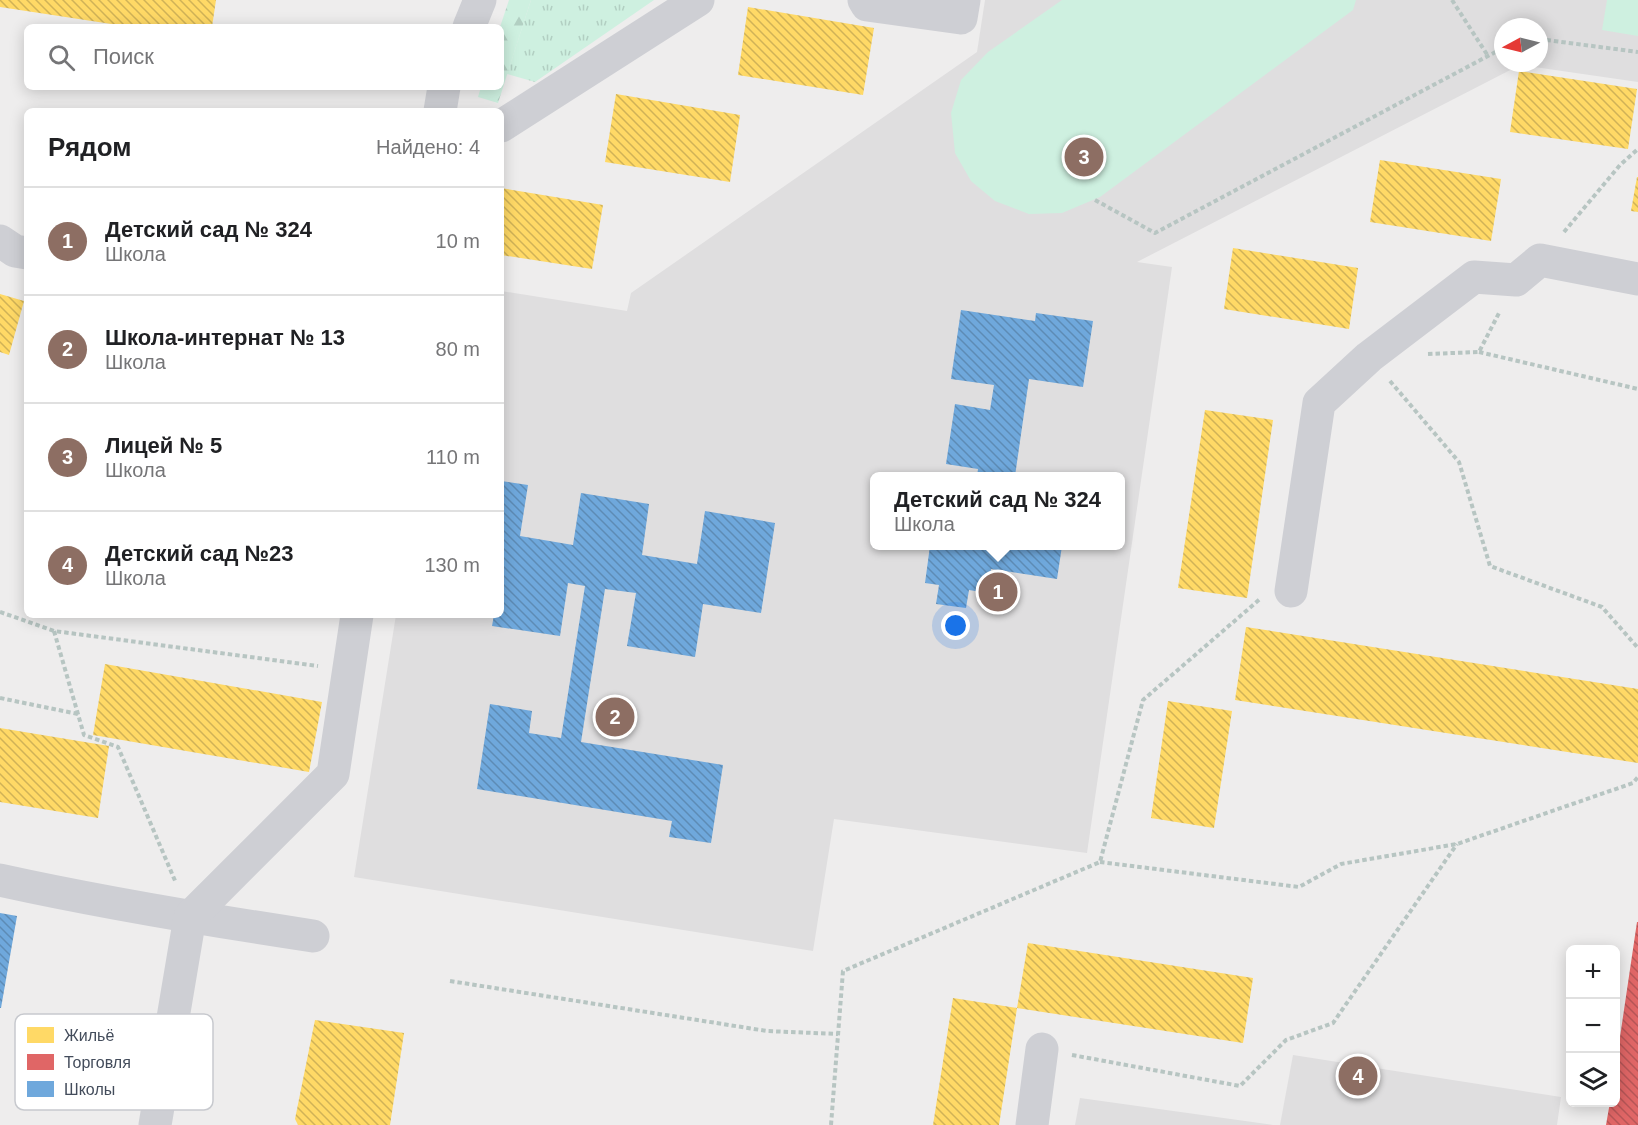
<!DOCTYPE html>
<html lang="ru">
<head>
<meta charset="utf-8">
<style>
	body { margin:0; font-family:Helvetica,sans-serif; background:#f2f2f2; color:#202124 }
	.controls { position:absolute; right:18px; bottom:18px; display:grid; overflow:hidden; border-radius:9px; box-shadow:0 3px 15px #0003 }
	.controls button { width:54px; height:54px; display:grid; place-items:center; padding:0; border:0; border-bottom:2px solid #e0e0e0; background:#fff; color:#202124; font:30px sans-serif }
	.compass { position:absolute; left:1494px; top:18px; width:54px; height:54px; border-radius:50%; background:#fff; box-shadow:0 3px 15px #0003; rotate:263deg }
	.you { position:absolute; left:956px; top:626px; width:21px; height:21px; margin:-15px; border:4px solid #fff; border-radius:50%; background:#1a73e8; box-shadow:0 0 0 9px #1a73e833 }
	.badge { display:grid; place-items:center; width:39px; height:39px; border-radius:50%; background:#0f766e; color:#fff; font-size:20px; font-weight:700 }
	.pin { position:absolute; translate:-50% -50%; border:3px solid #fff; box-shadow:0 2px 6px #0006 }
	.popup { position:absolute; left:870px; top:472px; width:255px; height:78px; box-sizing:border-box; display:grid; place-content:center; border-radius:9px; background:#fff; filter:drop-shadow(0 2px 4px #0005); font-size:20px; white-space:nowrap; color:#757577 }
	.popup b { font-size:22px; color:#202124 }
	.popup::after { content:''; position:absolute; left:50%; top:100%; margin-left:-12px; border:12px solid transparent; border-top-color:#fff }
	.list { margin:0; padding:0; list-style:none }
	h2 { display:flex; justify-content:space-between; align-items:center; height:78px; margin:0; padding:0 24px; font-size:26px }
	h2 small { font-size:20px; font-weight:400; color:#757577 }
	.list li { display:grid; grid-template-columns:39px 1fr auto; gap:18px; align-items:center; box-sizing:border-box; height:108px; padding:0 24px; border-top:2px solid #e0e0e0 }
	.list b { display:block; font-size:22px; white-space:nowrap }
	.list p { margin:0; font-size:20px; white-space:nowrap; color:#757577 }
	.list em { font-size:20px; font-style:normal; color:#757577 }
	.icon { flex:none; width:33px; height:33px; fill:none; stroke:currentColor; stroke-width:2; stroke-linecap:round; stroke-linejoin:round }
	.map { position:relative; flex:none; width:1638px; height:1125px; overflow:hidden }
	.search { position:absolute; background:#fff; box-shadow:0 3px 15px #0003; left:24px; top:24px; width:480px; height:66px; display:flex; align-items:center; gap:15px; box-sizing:border-box; padding:0 21px; border-radius:9px; color:#757577; font-size:22px }
	.panel { position:absolute; background:#fff; box-shadow:0 3px 15px #0003; left:24px; top:108px; width:480px; height:510px; border-radius:9px }
	.map>svg:first-child { display:block }
	.education { fill:#dfdedf; fill-rule:evenodd }
	.grass { fill:url(#grass-tufts) }
	.forest { fill:url(#forest-firs) }
	.pitch { fill:#cef0e0 }
	.homes { fill:url(#homes-back-hatch) }
	.shops { fill:url(#shops-back-hatch) }
	.schools { fill:url(#schools-back-hatch) }
	.lines { fill:none; stroke-linecap:round; stroke-linejoin:round }
	.path { stroke:#b7c5c2; stroke-width:4; stroke-dasharray:4.5 3; stroke-linecap:butt }
	.minor { stroke:#cecfd4; stroke-width:33 }
	.key { fill:#fff; stroke:#c7c9ce; stroke-width:1.5 }
	.key-label { font-size:16px; fill:#434c5b }
</style>
</head>
<body>
<div class="map">
<svg width="1638" height="1125" viewBox="0 0 1638 1125">
	<defs>
		<pattern id="grass-tufts" width="24" height="20" patternUnits="userSpaceOnUse" patternTransform="scale(1.5)"><rect width="24" height="20" fill="#cef0e0"/><path d="M3 7l-1-3M5 7V3M7 7l1-3M15 17l-1-3M17 17v-4M19 17l1-3" fill="none" stroke="#b2cfc2"/></pattern>
		<pattern id="forest-firs" width="22" height="20" patternUnits="userSpaceOnUse" patternTransform="scale(1.5)"><rect width="22" height="20" fill="#cef0e0"/><path d="M5 1l3.5 6h-7zM16 11l3.5 6h-7z" fill="#b2cfc2"/></pattern>
		<pattern id="homes-back-hatch" width="6" height="6" patternUnits="userSpaceOnUse" patternTransform="scale(1.5)"><rect width="6" height="6" fill="#ffd966"/><path d="M-1 5l2 2M0 0l6 6M5-1l2 2" fill="none" stroke="#d0b257"/></pattern>
		<pattern id="shops-back-hatch" width="6" height="6" patternUnits="userSpaceOnUse" patternTransform="scale(1.5)"><rect width="6" height="6" fill="#e06666"/><path d="M-1 5l2 2M0 0l6 6M5-1l2 2" fill="none" stroke="#b75657"/></pattern>
		<pattern id="schools-back-hatch" width="6" height="6" patternUnits="userSpaceOnUse" patternTransform="scale(1.5)"><rect width="6" height="6" fill="#6fa8dc"/><path d="M-1 5l2 2M0 0l6 6M5-1l2 2" fill="none" stroke="#5d8bb5"/></pattern>
	</defs>
	<rect width="100%" height="100%" fill="#eeeded"/>
	<g class="education">
		<path d="M 985,0 L 1638,0 L 1638,82 L 1520,65 L 1137,262 L 1172,267 L 1087,853 L 834,819 L 813,951 L 354,877 L 396,615 L 501,615 L 501,291 L 627,311 L 631,293 L 977,52 ZM 1503,27 L 1539,27 L 1539,63 L 1503,63 ZM 875,476 L 1121,476 L 1121,546 L 875,546 Z"/>
		<polygon points="1293,1055 1561,1097 1557,1125 1280,1125"/>
		<polygon points="1080,1098 1273,1125 1075,1125"/>
	</g>
	<polygon class="grass" points="531,0 654,0 535,82 507,74"/>
	<polygon class="forest" points="509,0 531,0 498,103 478,97 481,87 501,87 500,27"/>
	<g class="pitch">
		<polygon points="1062,0 1356,0 1353,10 1100,197 1062,213 1029,214 995,201 971,181 955,153 951,113 961,80 988,52"/>
		<polygon points="1607,0 1638,0 1638,36 1602,30"/>
	</g>
	<g class="homes">
		<polygon points="0,0 216,0 212,27 131,27 0,7"/>
		<polygon points="748,7 874,28 863,95 738,75"/>
		<polygon points="1519,71 1637,89 1628,149 1510,132"/>
		<polygon points="616,94 740,115 730,182 605,162"/>
		<polygon points="1380,160 1501,179 1491,241 1370,222"/>
		<polygon points="1637,177 1638,177 1638,212 1631,211"/>
		<polygon points="501,188 603,205 592,269 501,255"/>
		<polygon points="1233,248 1358,268 1349,329 1224,309"/>
		<polygon points="0,294 24,301 9,355 0,352"/>
		<polygon points="1205,410 1273,420 1247,598 1178,588"/>
		<polygon points="1246,627 1638,689 1638,763 1235,700"/>
		<polygon points="105,664 322,702 309,772 93,735"/>
		<polygon points="1168,701 1232,711 1214,828 1151,818"/>
		<polygon points="0,728 109,746 98,818 0,802"/>
		<polygon points="1028,943 1253,978 1243,1043 1017,1008"/>
		<polygon points="953,998 1017,1008 999,1125 933,1125"/>
		<polygon points="315,1020 404,1033 390,1125 298,1125 295,1119"/>
	</g>
	<polygon class="shops" points="1637,922 1638,922 1638,1125 1606,1125 1610,1102 1616,1102 1616,1064"/>
	<g class="schools">
		<polygon points="961,310 1035,321 1036,313 1093,321 1083,387 1029,379 1015,476 977,476 978,469 946,464 955,404 990,410 994,385 951,379"/>
		<polygon points="501,481 528,485 520,536 573,545 581,493 649,504 642,555 697,564 705,511 775,523 761,613 703,604 695,657 627,646 636,593 605,589 581,742 723,765 711,843 669,837 672,821 477,789 490,704 532,711 529,733 561,738 585,586 568,583 560,636 492,626 494,615 501,615"/>
		<polygon points="930,546 1062,546 1057,579 991,569 987,593 969,590 966,608 936,604 939,585 925,583"/>
		<polygon points="0,913 17,916 1,1008 0,1008"/>
	</g>
	<g class="lines">
		<g class="path">
			<polyline points="1452,0 1488,56"/>
			<polyline points="1539,39 1638,52"/>
			<polyline points="1095,200 1155,233 1503,48"/>
			<polyline points="1564,232 1620,165 1638,149"/>
			<polyline points="1479,352 1638,389"/>
			<polyline points="1428,354 1479,352 1500,311"/>
			<polyline points="1390,381 1459,462 1490,566 1602,607 1638,648"/>
			<polyline points="0,612 54,631 318,666"/>
			<polyline points="54,631 84,735 118,747 176,883"/>
			<polyline points="0,698 78,714"/>
			<polyline points="1100,862 1299,887 1341,864 1457,844 1633,783 1638,777"/>
			<polyline points="450,981 767,1031 838,1034"/>
			<polyline points="1072,1055 1240,1086 1286,1040 1333,1023 1457,844"/>
			<polyline points="831,1125 843,971 1100,862 1143,700 1260,599"/>
		</g>
		<g class="minor">
			<polyline points="864,0 867,5 961,18 964,0"/>
			<polyline points="469,27 480,0"/>
			<polyline points="440,111 444,87"/>
			<polyline points="501,126 698,0"/>
			<polyline points="0,241 15,251 27,253"/>
			<polyline points="1291,591 1319,403 1369,357 1474,277 1516,280 1540,260 1638,279"/>
			<path d="M 0,880 C 104,903 208,920 313,936"/>
			<polyline points="155,1125 190,917 333,774 357,615"/>
			<polyline points="1032,1125 1042,1049"/>
		</g>
	</g>
	<rect x="15" y="1014" width="198" height="96" rx="9" class="key"/>
	<rect x="27" y="1027" width="27" height="16" fill="#ffd966"/>
	<rect x="27" y="1054" width="27" height="16" fill="#e06666"/>
	<rect x="27" y="1081" width="27" height="16" fill="#6fa8dc"/>
	<g class="key-label">
		<text x="64" y="1041">Жильё</text>
		<text x="64" y="1068">Торговля</text>
		<text x="64" y="1095">Школы</text>
	</g>
</svg>
<div class="controls">
<button>+</button>
<button>−</button>
<button><svg class="icon" aria-label="layers" viewBox="0 0 24 24"><path d="M12 4l9 5-9 5-9-5zM3 14l9 5 9-5"/></svg></button>
</div>
<svg class="compass" viewBox="-18 -18 36 36"><path d="M0-13l5 13h-10z" fill="#e53935"/><path d="M0 13l5-13h-10z" fill="#757577"/></svg>
<div class="you"></div>
<div class="pin badge" style="left:998px;top:592px;background:#8d6e63">1</div>
<div class="popup"><b>Детский сад № 324</b>Школа</div>
<div class="pin badge" style="left:615px;top:717px;background:#8d6e63">2</div>
<div class="pin badge" style="left:1084px;top:157px;background:#8d6e63">3</div>
<div class="pin badge" style="left:1358px;top:1076px;background:#8d6e63">4</div>
<div class="search"><svg class="icon" aria-label="search" viewBox="0 0 24 24"><circle cx="10" cy="10" r="6"/><path d="M15 15l6 6"/></svg>Поиск</div>
<section class="panel">
<h2>Рядом<small>Найдено: 4</small></h2>
<ul class="list">
<li><span class="badge" style="background:#8d6e63">1</span><div><b>Детский сад № 324</b><p>Школа</p></div><em>10 m</em></li>
<li><span class="badge" style="background:#8d6e63">2</span><div><b>Школа-интернат № 13</b><p>Школа</p></div><em>80 m</em></li>
<li><span class="badge" style="background:#8d6e63">3</span><div><b>Лицей № 5</b><p>Школа</p></div><em>110 m</em></li>
<li><span class="badge" style="background:#8d6e63">4</span><div><b>Детский сад №23</b><p>Школа</p></div><em>130 m</em></li>
</ul>
</section>
</div>
</body>
</html>
